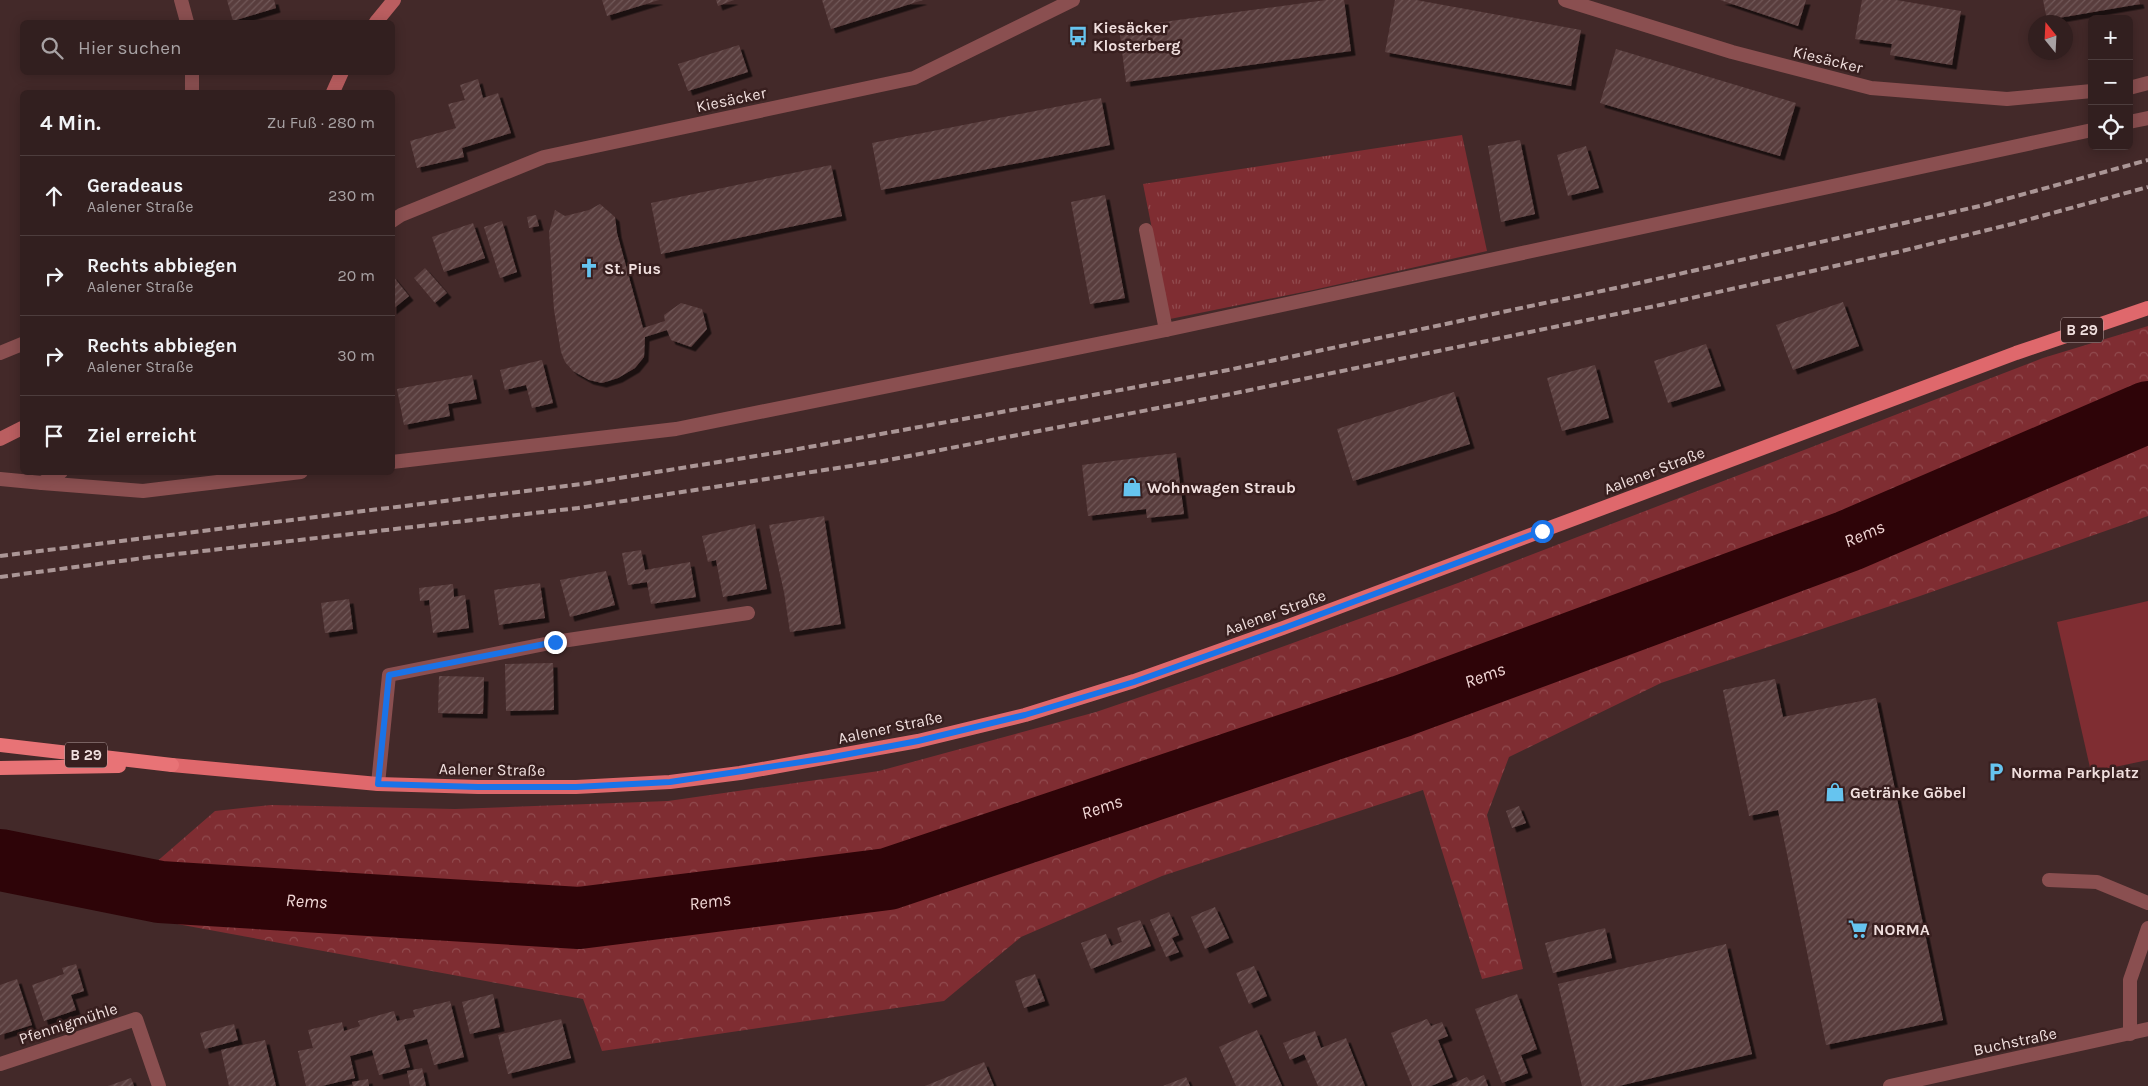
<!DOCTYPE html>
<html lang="de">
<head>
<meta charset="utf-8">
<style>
	body { margin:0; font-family:Karla,sans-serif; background:#3d2c2c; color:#f1f3f6 }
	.controls { position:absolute; right:15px; top:15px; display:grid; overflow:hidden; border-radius:8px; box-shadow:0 2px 12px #0003 }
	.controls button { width:45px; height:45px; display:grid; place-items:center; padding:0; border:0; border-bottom:1px solid #4d3d3d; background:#321f1f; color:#f1f3f6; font:25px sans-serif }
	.compass { position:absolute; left:2028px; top:15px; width:45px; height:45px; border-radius:50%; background:#321f1f; box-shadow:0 2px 12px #0003; rotate:342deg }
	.stop { position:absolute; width:15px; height:15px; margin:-11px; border:4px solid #1a73e8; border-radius:50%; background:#fff }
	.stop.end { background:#1a73e8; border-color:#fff; box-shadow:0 1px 5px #0008 }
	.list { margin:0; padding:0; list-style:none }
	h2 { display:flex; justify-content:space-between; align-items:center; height:65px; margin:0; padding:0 20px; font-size:21px }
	h2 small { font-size:16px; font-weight:400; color:#a8a2a4 }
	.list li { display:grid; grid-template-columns:32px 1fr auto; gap:15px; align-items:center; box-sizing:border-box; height:80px; padding:0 20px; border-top:1px solid #4d3d3d }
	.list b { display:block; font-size:19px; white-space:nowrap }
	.list p { margin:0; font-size:16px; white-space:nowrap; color:#a8a2a4 }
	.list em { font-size:16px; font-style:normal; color:#a8a2a4 }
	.icon { flex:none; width:28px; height:28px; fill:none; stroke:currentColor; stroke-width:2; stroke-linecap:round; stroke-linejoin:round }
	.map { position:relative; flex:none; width:2148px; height:1086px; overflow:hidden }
	.search { position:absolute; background:#321f1f; box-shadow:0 2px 12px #0003; left:20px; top:20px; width:375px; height:55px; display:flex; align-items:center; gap:12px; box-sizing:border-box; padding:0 18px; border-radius:8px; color:#a8a2a4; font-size:19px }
	.panel { position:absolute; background:#321f1f; box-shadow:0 2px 12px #0003; left:20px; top:90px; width:375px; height:385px; border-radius:8px }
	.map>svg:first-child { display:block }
	.grass { fill:url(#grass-tufts) }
	.forest { fill:url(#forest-crowns) }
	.garden { fill:#7f2d32 }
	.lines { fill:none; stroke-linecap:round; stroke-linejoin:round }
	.river { stroke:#2e0408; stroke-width:62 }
	.building { fill:url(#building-hatch); filter:url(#shadow) }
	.service { stroke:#8a4f50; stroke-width:14 }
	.minor { stroke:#8a4f50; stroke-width:14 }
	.tertiary { stroke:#8a4f50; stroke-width:14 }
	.secondary { stroke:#ba5e60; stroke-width:14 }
	.primary { stroke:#df686c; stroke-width:14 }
	.trunk { stroke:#e87376; stroke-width:14 }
	.rail { stroke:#ab9696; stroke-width:4; stroke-dasharray:8 4; stroke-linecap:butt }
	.route { stroke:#1a73e8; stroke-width:6 }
	.labels { text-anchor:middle; stroke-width:5; stroke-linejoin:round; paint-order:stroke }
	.shield { fill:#381f1f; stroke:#b9a5a5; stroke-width:1 }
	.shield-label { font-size:15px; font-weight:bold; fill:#f0dfde }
	.poi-label { font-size:16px; font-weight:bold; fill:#f0dfde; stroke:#381f1f; text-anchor:start }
	.street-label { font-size:16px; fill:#f0dfde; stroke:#381f1f }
	.water-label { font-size:18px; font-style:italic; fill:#f2d8d7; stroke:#381f1f }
</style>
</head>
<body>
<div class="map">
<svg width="2148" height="1086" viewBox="0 0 2148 1086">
	<defs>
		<pattern id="grass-tufts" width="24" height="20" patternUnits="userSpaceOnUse" patternTransform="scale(1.25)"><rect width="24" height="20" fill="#7f2d32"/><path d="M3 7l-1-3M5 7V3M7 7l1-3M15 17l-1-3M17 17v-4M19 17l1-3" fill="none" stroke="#914b4f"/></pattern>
		<pattern id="forest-crowns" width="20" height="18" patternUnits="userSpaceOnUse" patternTransform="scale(1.25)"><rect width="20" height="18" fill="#7f2d32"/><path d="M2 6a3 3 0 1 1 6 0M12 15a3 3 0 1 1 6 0" fill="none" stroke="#914b4f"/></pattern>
		<pattern id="building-hatch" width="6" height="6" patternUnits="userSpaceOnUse" patternTransform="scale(1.25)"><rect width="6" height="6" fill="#593d3d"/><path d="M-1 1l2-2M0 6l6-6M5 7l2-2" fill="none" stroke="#715959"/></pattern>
		<filter id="shadow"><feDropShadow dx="4.5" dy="4.5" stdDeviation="0" flood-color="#0009"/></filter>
	</defs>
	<rect width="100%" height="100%" fill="#432929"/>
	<polygon class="grass" points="1462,135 1487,251 1313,290 1170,319 1143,184"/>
	<polygon class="forest" points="2148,326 2148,516 1920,596 1661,683 1509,757 1487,815 1523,969 1482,979 1423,790 1162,876 1021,937 944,1001 602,1051 583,999 101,910 215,811 271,805 455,809 668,801 879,771 1096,712 1199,677 1458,583 2043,358"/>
	<polygon class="garden" points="2148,601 2148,760 2091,772 2057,622"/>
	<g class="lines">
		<path class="river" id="s1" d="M 0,860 L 160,892 L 579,918 L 888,879 L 1402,706 L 1848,541 L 2148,412"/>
	</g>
	<g class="building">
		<polygon points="227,0 274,0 276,8 233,21"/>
		<polygon points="602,0 659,0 607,16"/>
		<polygon points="716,0 734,0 718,6"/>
		<polygon points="822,0 923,0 831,29"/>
		<polygon points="1326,0 1344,0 1351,51 1126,82 1119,28"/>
		<polygon points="1395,0 1416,0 1581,30 1571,86 1385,52"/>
		<polygon points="1720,0 1806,0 1798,26"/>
		<polygon points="1862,0 1896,0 1961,11 1952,65 1890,55 1892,44 1855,39"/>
		<polygon points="2043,0 2139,0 2140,4 2047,20"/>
		<polygon points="739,45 748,72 688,91 678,64"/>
		<polygon points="1616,49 1796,103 1780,156 1600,103"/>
		<polygon points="478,79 483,98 498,93 511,133 462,148 464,157 417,168 410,141 456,128 448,104 465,100 460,85"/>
		<polygon points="1101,98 1110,145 881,190 872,143"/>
		<polygon points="1520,140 1535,214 1501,222 1488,146"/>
		<polygon points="1586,146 1599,188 1568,196 1557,155"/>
		<polygon points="831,165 842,216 661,254 651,203"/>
		<polygon points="1105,195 1125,298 1090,304 1071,202"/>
		<polygon points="600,204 615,217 617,233 643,328 665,321 664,315 681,303 702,309 707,329 691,347 671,340 667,330 645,337 644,357 635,368 618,378 602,383 589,380 573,371 565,362 561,352 554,310 549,232 555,210 565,216 589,210"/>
		<polygon points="536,215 539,226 529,228 527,217"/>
		<polygon points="502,221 517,272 500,278 484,227"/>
		<polygon points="473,223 485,258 444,272 432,237"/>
		<polygon points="425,268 447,293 435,303 414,278"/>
		<polygon points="392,275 409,296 392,310"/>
		<polygon points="1843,302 1859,346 1793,370 1776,325"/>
		<polygon points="1706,344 1721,386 1668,403 1654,361"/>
		<polygon points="542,360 553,403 532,408 526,385 505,390 500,370"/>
		<polygon points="1595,365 1609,418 1562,431 1547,378"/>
		<polygon points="472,375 477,399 448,404 450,416 404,425 397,389"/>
		<polygon points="1454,392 1470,444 1353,481 1337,429"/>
		<polygon points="1176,453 1184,514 1147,518 1146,509 1088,516 1082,465"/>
		<polygon points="824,516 841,624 790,632 784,592 769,525"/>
		<polygon points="755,524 767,589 723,597 716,560 708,562 702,536"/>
		<polygon points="641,550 645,570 690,562 696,597 651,604 647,582 628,585 622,553"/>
		<polygon points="606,571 615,605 570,617 560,580"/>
		<polygon points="540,583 545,618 499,625 494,590"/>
		<polygon points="453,584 454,597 465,595 469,628 433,633 429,600 420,601 419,588"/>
		<polygon points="349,599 353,629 325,633 321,603"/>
		<polygon points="553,663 554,710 506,711 505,664"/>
		<polygon points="439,676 484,677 483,714 438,713"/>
		<polygon points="1775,679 1783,717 1876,698 1943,1020 1826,1045 1778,810 1749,816 1723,690"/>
		<polygon points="1519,806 1526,823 1512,828 1506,811"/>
		<polygon points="1215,907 1229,938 1205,949 1191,917"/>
		<polygon points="1169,912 1179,935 1172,938 1179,952 1166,957 1150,920"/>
		<polygon points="1140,920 1151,946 1091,969 1081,943 1106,934 1111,946 1122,942 1117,928"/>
		<polygon points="1605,928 1612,958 1553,973 1545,943"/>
		<polygon points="1726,944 1752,1054 1619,1086 1582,1086 1558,984"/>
		<polygon points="76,964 84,991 71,995 76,1010 44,1021 32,985 64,974 62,968"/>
		<polygon points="1254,966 1267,996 1249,1004 1236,973"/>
		<polygon points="1035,974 1045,1001 1024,1008 1015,981"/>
		<polygon points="17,979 32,1025 0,1035 0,985"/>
		<polygon points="493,994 500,1027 470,1034 462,1002"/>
		<polygon points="1517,994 1537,1049 1521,1055 1528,1073 1502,1083 1475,1009"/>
		<polygon points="450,1001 464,1057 434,1065 427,1039 404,1045 410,1067 379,1075 372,1050 350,1056 355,1078 322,1086 306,1086 298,1051 313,1048 308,1030 342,1022 344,1031 360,1026 358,1021 394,1011 397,1021 415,1017 413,1010"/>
		<polygon points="561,1019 571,1058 508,1074 498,1035"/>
		<polygon points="1427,1019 1431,1026 1442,1022 1448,1036 1438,1040 1453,1077 1431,1086 1412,1086 1391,1033"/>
		<polygon points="234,1024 238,1040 205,1049 200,1033"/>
		<polygon points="1257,1030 1282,1086 1236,1086 1219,1047"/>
		<polygon points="1315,1031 1321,1048 1346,1038 1365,1086 1318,1086 1304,1054 1290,1060 1283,1043"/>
		<polygon points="265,1040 276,1086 229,1086 221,1050"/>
		<polygon points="984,1062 994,1086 925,1086"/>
		<polygon points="422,1068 426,1086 410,1086 407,1071"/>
		<polygon points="1484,1075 1488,1086 1453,1086 1452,1084 1467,1077 1470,1081"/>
		<polygon points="1186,1077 1190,1086 1163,1086"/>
		<polygon points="131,1078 134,1086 108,1086"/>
		<polygon points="368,1079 369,1086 353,1086 352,1082"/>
	</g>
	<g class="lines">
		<g class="service">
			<polyline points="2129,122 2148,118"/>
			<polyline points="1146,230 1166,330"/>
			<polyline points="392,462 676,429 1166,330 2092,130"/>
			<polyline points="42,483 143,491 301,472"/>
			<polyline points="378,784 389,675 555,642 748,613"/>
			<polyline points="2049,880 2097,882 2148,903"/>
		</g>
		<g class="minor">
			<polyline points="181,0 187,22"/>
			<polyline points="1565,0 1732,52 1871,88 2007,99 2092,91"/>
			<polyline points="2129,88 2148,83"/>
			<polyline points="192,92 192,72"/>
			<polyline points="392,221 401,215 544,157 914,78 1073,0"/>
			<polyline points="0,353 22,344"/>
			<polyline points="0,479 42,483 61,472"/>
			<polyline points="2130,1034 2130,980 2148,928"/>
			<polyline points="0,1064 136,1019 159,1086"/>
		</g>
		<polyline class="tertiary" points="1890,1086 2148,1029"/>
		<g class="secondary">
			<polyline points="376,22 394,0"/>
			<polyline points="333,92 342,72"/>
			<polyline points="0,439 22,428"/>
		</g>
		<polyline class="primary" points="172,765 378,784 478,787 576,787 670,782 740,773 918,741 1025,715 1134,681 1283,628 2016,353 2148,308"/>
		<g class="trunk">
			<polyline points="0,745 172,765"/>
			<polyline points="0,768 119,766"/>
		</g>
		<g class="rail">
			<polyline points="0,556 582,484 787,451 980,416 1228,370 1630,285 1984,205 2148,160"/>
			<polyline points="0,577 151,557 578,508 883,461 1231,394 1660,305 1902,251 2012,224 2148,187"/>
		</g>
	</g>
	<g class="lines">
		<polyline class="route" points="555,642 389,675 378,784 478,787 576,787 670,782 828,758 918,741 1025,715 1134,682 1284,628 1542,531"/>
	</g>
	<defs>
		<symbol id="bus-bare" viewBox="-9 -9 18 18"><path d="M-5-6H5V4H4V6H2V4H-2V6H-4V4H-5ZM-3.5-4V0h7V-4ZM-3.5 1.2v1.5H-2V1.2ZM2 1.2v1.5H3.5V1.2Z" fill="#66c4ef" stroke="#381f1f" stroke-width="2.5" paint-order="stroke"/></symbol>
		<symbol id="church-bare" viewBox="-9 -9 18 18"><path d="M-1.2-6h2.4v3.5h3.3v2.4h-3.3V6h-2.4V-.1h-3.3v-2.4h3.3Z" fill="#66c4ef" stroke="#381f1f" stroke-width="2.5" paint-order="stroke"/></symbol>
		<symbol id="shop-bare" viewBox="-9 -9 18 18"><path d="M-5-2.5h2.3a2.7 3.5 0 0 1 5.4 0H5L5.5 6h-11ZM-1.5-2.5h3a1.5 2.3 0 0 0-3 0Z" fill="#66c4ef" stroke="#381f1f" stroke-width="2.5" paint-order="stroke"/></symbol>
		<symbol id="parking-bare" viewBox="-9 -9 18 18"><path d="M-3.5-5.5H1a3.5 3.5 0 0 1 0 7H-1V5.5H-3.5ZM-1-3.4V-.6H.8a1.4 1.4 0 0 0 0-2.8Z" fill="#66c4ef" stroke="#381f1f" stroke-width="2.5" paint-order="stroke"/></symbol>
		<symbol id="supermarket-bare" viewBox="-9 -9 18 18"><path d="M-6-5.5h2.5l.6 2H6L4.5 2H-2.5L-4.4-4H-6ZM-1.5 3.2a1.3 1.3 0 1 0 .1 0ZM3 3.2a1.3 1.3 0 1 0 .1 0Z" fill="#66c4ef" stroke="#381f1f" stroke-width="2.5" paint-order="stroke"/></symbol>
	</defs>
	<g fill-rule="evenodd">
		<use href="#bus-bare" x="1064" y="22" width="28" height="28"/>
		<use href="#church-bare" x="575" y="254" width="28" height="28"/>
		<use href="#shop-bare" x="1118" y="473" width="28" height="28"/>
		<use href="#parking-bare" x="1982" y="758" width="28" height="28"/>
		<use href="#shop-bare" x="1821" y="778" width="28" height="28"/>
		<use href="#supermarket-bare" x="1844" y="915" width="28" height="28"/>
	</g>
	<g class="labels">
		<g class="shield">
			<rect x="2061" y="317.5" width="42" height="25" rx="4"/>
			<rect x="65" y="742.5" width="42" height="25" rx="4"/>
		</g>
		<g class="shield-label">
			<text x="2082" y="335">B 29</text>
			<text x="86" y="760">B 29</text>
		</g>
		<g class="poi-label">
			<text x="1093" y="33">Kiesäcker<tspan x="1093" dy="18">Klosterberg</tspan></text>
			<text x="604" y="274">St. Pius</text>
			<text x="1147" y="493">Wohnwagen Straub</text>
			<text x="2011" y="778">Norma Parkplatz</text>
			<text x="1850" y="798">Getränke Göbel</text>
			<text x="1873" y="935">NORMA</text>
		</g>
		<g class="street-label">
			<text transform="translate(1828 59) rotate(14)" y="6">Kiesäcker</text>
			<text transform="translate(731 99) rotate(-12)" y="6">Kiesäcker</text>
			<text transform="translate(1654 470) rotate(-21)" y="6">Aalener Straße</text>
			<text transform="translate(1275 612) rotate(-20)" y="6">Aalener Straße</text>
			<text transform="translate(890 727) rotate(-12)" y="6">Aalener Straße</text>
			<text transform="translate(492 769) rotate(1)" y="6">Aalener Straße</text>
			<text transform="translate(68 1023) rotate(-18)" y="6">Pfennigmühle</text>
			<text transform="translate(2015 1041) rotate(-12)" y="6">Buchstraße</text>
		</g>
		<g class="water-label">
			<text dy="6" stroke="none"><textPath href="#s1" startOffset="1930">Rems</textPath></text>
			<text dy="6" stroke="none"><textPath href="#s1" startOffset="1525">Rems</textPath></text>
			<text dy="6" stroke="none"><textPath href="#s1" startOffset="1120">Rems</textPath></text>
			<text dy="6" stroke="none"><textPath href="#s1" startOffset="310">Rems</textPath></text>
			<text dy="6" stroke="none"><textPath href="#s1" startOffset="715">Rems</textPath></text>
		</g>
	</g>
</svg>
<div class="controls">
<button>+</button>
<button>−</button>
<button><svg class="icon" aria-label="locate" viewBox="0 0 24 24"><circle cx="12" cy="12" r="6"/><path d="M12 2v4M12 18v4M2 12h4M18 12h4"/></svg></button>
</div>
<svg class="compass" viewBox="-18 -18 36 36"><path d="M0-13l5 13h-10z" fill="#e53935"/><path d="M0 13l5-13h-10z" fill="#a8a2a4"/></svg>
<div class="stop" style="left:1542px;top:531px"></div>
<div class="stop end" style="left:555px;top:642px"></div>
<div class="search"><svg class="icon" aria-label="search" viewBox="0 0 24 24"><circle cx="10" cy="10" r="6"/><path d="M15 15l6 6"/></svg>Hier suchen</div>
<section class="panel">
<h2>4 Min.<small>Zu Fuß · 280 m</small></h2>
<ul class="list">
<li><svg class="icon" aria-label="ahead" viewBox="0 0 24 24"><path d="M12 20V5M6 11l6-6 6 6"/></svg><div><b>Geradeaus</b><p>Aalener Straße</p></div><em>230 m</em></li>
<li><svg class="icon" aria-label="right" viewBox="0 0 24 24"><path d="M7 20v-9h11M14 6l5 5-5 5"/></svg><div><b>Rechts abbiegen</b><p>Aalener Straße</p></div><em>20 m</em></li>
<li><svg class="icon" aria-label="right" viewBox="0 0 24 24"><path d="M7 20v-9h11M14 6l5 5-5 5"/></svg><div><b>Rechts abbiegen</b><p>Aalener Straße</p></div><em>30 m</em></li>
<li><svg class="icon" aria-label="arrive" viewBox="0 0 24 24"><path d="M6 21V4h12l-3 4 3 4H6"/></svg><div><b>Ziel erreicht</b></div></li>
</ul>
</section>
</div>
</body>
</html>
